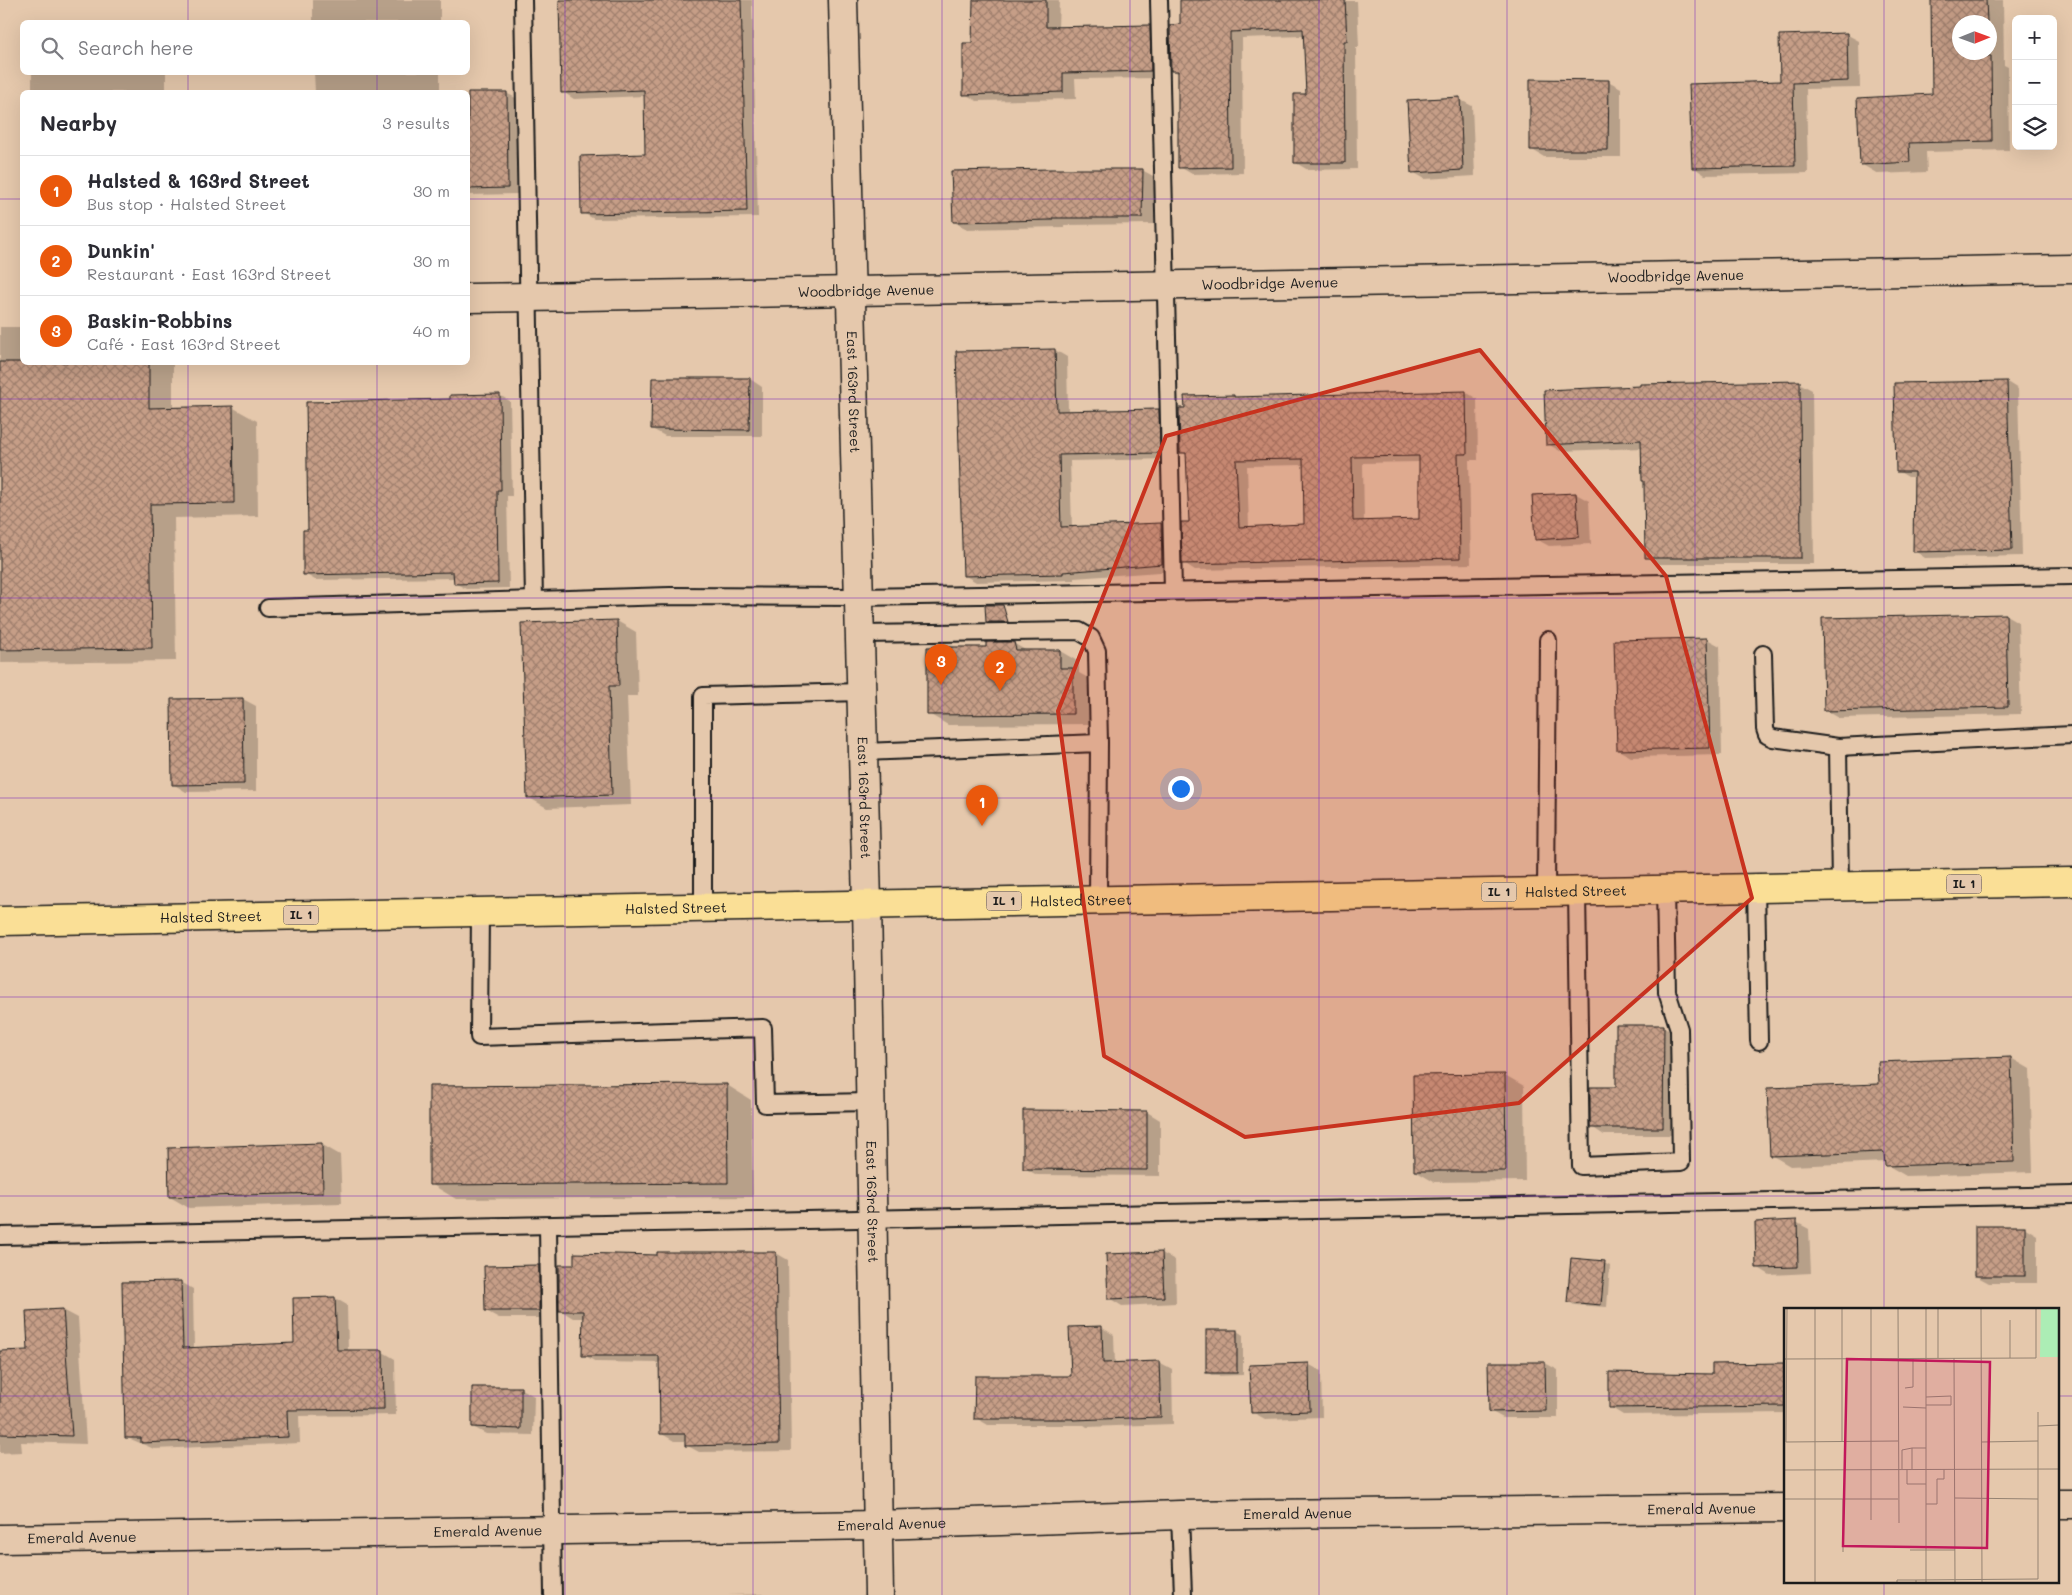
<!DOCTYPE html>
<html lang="en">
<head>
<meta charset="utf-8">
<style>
	body { margin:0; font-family:Mali,sans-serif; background:#f2f2f3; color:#2b2b33 }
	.controls { position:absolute; right:15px; top:15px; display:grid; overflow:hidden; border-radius:8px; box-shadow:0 5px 20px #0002 }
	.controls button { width:45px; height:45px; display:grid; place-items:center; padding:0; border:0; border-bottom:1px solid #e1e1e2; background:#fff; color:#2b2b33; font:25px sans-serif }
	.compass { position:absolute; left:1952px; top:15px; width:45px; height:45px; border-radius:50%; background:#fff; box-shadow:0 5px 20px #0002; rotate:89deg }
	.you { position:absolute; left:1180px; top:788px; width:18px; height:18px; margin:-12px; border:4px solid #fff; border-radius:50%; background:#1a73e8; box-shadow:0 0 0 8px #1a73e833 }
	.badge { display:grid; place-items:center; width:32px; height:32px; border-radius:50%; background:#ea580c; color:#fff; font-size:16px; font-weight:700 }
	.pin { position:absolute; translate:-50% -41px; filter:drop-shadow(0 1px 2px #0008) }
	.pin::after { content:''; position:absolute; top:26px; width:18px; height:15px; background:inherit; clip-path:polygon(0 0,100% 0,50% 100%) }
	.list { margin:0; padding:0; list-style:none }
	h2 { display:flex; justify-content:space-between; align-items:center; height:65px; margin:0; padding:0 20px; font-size:21px }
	h2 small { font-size:16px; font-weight:400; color:#7c7c81 }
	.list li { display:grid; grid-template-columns:32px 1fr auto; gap:15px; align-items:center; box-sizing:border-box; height:70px; padding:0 20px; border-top:1px solid #e1e1e2 }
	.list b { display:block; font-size:19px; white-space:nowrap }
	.list p { margin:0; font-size:16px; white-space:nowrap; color:#7c7c81 }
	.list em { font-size:16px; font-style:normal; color:#7c7c81 }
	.icon { flex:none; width:28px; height:28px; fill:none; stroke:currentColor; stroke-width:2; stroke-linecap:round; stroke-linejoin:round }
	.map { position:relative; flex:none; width:2072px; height:1595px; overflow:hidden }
	.search { position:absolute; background:#fff; box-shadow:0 5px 20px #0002; left:20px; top:20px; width:450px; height:55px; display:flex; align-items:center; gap:12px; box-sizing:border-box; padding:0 18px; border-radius:8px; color:#7c7c81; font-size:19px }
	.panel { position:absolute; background:#fff; box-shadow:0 5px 20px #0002; left:20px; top:90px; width:450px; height:275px; border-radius:8px }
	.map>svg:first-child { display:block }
	.shadow { fill:#0003; fill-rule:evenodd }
	.building { fill:url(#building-cross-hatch); stroke:#1c1c1c; fill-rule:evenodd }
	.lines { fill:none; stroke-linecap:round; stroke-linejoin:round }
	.service-casing { stroke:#1c1c1c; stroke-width:20 }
	.minor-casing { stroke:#1c1c1c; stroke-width:31 }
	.primary-casing { stroke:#1c1c1c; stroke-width:31 }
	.service { stroke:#e5c8ac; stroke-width:16 }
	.minor { stroke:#e5c8ac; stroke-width:28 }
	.primary { stroke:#fadf96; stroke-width:28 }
	.marked { fill:#c8321e; fill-opacity:0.2; stroke:#c8321e; stroke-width:4; stroke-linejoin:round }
	.grid { fill:none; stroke:#7b2cbf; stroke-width:1; stroke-opacity:0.55 }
	.labels { text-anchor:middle; stroke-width:4; stroke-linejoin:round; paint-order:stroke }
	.shield { fill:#e5c8ac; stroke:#585047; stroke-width:1 }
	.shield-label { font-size:12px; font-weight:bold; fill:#1c1c1c }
	.street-label { font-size:14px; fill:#1c1c1c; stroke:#e5c8ac }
	.inset-road { fill:none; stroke:#958372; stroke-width:1 }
	.view { fill:#c2185b; fill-opacity:0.15; stroke:#c2185b; stroke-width:2.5 }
	.inset-edge { fill:none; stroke:#1c1c1c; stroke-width:2.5 }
</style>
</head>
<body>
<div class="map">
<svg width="2072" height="1595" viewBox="0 0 2072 1595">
	<defs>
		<pattern id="building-cross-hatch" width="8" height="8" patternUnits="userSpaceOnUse" patternTransform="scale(1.25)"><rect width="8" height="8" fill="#c69e87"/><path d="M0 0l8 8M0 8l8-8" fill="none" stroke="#a0806e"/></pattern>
	</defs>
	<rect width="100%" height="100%" fill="#e5c8ac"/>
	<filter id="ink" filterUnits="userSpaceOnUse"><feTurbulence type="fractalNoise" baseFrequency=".02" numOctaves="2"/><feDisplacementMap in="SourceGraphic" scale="10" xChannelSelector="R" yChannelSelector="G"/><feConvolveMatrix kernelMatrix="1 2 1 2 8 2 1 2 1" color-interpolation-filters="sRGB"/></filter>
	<g filter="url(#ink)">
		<g class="shadow">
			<rect x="313" y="0" width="127" height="22"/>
			<polygon points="560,0 752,0 758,217 594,219 583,213 646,156 645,96 574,99 563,92"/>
			<polygon points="974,0 1059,0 1058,28 1149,26 1162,33 1163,78 1075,79 1076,99 977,101 965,94 973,44"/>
			<polygon points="1181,0 1357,1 1359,47 1356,47 1357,169 1308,170 1296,163 1307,95 1304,36 1242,38 1243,173 1192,174 1180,167 1179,74 1172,70 1181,26"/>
			<path d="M 1932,0 L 2003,0 L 2004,65 L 2008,67 L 2009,150 L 1926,152 L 1927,172 L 1878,174 L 1861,164 L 1934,96 ZM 1960,22 L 1990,22 L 1990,52 L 1960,52 Z"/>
			<polygon points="1846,34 1859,41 1860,88 1806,89 1808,173 1705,175 1693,167 1781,82"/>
			<rect x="32" y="72" width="134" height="20"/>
			<polygon points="314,72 440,72 440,92 315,92"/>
			<polygon points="1608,81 1621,88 1621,157 1544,157 1531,149"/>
			<polygon points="506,93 518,99 519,194 468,195 468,94"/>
			<polygon points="1459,99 1472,106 1475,176 1425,179 1413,172"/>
			<polygon points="1142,170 1155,177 1154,224 1064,225 1064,227 967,229 954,222"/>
			<polygon points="0,327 22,327 22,362 173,362 173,408 232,407 257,421 258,516 174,518 176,661 0,663"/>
			<polygon points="1055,350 1067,357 1068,412 1158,410 1170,417 1172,459 1070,461 1072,528 1161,524 1173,531 1174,571 1074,578 1074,580 976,582 964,575 957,352"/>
			<polygon points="750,379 762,387 762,436 665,436 652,429"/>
			<polygon points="2007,382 2018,389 2022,556 1925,558 1915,551 1916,477 1908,477 1898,471"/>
			<polygon points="1799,383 1812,390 1814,564 1659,564 1646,557 1646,482 1643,481 1643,448 1560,451 1548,444"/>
			<path d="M 1466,392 L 1477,399 L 1478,460 L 1469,460 L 1471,564 L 1195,570 L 1184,563 L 1190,523 L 1188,456 L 1181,452 L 1234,396 L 1238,398 ZM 1420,462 L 1421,520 L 1364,522 L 1363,463 ZM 1304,465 L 1305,525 L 1249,527 L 1247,466 Z"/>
			<polygon points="499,395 510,401 512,496 507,496 509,588 466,589 455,583 455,578 315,580 305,574 452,400"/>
			<polygon points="1576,494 1589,501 1591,544 1549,546 1536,539 1534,496"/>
			<polygon points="2006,615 2018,622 2021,714 1838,718 1826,711"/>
			<polygon points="617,621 636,632 638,696 627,696 631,805 547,808 528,797"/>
			<polygon points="1707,639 1720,646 1722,755 1631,757 1618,750"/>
			<polygon points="1013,643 1027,651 1060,651 1079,662 1079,673 1092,680 1092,724 948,725 929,714 987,648"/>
			<polygon points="243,699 256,706 256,791 186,792 173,784"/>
			<polygon points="1663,1026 1676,1034 1676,1135 1604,1135 1592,1127"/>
			<polygon points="2011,1058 2030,1069 2033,1172 1906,1176 1887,1165 1886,1162 1790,1166 1771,1155 1880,1085"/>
			<polygon points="1505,1075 1524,1086 1525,1181 1434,1182 1415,1171"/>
			<polygon points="727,1085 751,1100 753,1197 456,1199 431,1184"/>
			<polygon points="1024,1111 1147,1112 1160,1120 1160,1176 1037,1175 1024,1168"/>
			<polygon points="321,1144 340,1155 342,1203 189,1208 170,1197"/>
			<polygon points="1796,1222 1809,1229 1811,1273 1770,1275 1757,1267"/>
			<polygon points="2024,1227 2037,1235 2037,1283 1989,1283 1976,1276"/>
			<polygon points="776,1253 788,1260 791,1451 699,1452 686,1445 686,1441 674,1441 662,1434 660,1363 596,1362 584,1355 584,1318 573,1318 560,1310 575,1266 658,1256"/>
			<polygon points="1162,1253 1175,1260 1176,1303 1122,1306 1109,1298"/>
			<polygon points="1604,1263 1610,1266 1607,1307 1574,1305 1568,1301"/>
			<polygon points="538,1267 551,1274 552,1318 499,1318 486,1311"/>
			<polygon points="181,1282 193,1289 194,1349 296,1344 335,1298 347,1305 348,1352 383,1352 395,1359 396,1415 299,1416 300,1443 154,1449 126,1437 124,1283"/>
			<polygon points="63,1310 78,1318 86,1444 21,1442 22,1452 0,1453 0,1352 30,1352"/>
			<polygon points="1101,1327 1114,1335 1115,1364 1159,1362 1172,1369 1173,1424 1087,1427 1084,1425 988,1425 976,1418 1072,1378"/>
			<polygon points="1207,1331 1237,1331 1243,1335 1243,1375 1213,1376 1207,1372"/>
			<polygon points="1489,1363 1545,1363 1558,1370 1558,1418 1503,1418 1490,1411"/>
			<polygon points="1308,1364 1321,1371 1322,1417 1265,1419 1252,1412"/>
			<polygon points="1784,1364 1786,1413 1623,1415 1610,1407 1714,1375"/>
			<polygon points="521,1389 534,1396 533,1435 486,1434 473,1427"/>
			<polygon points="762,1594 763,1595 727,1595"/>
		</g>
		<g class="building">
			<polygon points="559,0 741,0 747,211 581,214 580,156 645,154 644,90 561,93"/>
			<polygon points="973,0 1046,0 1046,27 1150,25 1151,71 1063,73 1063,92 963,95 963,43 972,43"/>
			<polygon points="1180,0 1345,0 1347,41 1344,41 1345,163 1294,163 1294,94 1306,94 1303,29 1230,32 1231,167 1178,168 1178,71 1171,71 1170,25 1180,24"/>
			<polygon points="1931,0 1986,0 1987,22 1960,22 1960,52 1987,52 1987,56 1991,56 1992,141 1909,143 1910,162 1860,165 1857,98 1932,94"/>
			<polygon points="1847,33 1848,81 1793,83 1795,166 1692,168 1689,84 1780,81 1779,35"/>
			<polygon points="1530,79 1609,80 1608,150 1530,150"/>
			<polygon points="468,92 507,92 508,188 468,189"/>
			<polygon points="1460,97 1463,170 1411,173 1407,100"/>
			<polygon points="1051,169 1143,169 1142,218 1052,218 1052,220 953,222 951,171"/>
			<polygon points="1055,349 1057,411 1159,409 1160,453 1059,455 1061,527 1161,523 1162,564 1063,572 1063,574 963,576 956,351"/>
			<polygon points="0,362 149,362 149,408 233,406 234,503 150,504 152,648 0,650"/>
			<polygon points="652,378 750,378 749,430 651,429"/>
			<polygon points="1800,381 1801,558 1645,558 1644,481 1642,481 1641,440 1546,445 1544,390 1640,386 1640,384"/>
			<polygon points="2007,381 2012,550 1913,552 1914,472 1896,472 1894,383"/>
			<path d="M 1466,391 L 1467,454 L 1458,454 L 1460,558 L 1182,564 L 1181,522 L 1189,522 L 1186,453 L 1180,453 L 1179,408 L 1185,408 L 1184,396 L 1234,395 L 1234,397 ZM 1419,456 L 1419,519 L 1353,521 L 1352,457 ZM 1303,459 L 1304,524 L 1239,527 L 1236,460 Z"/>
			<polygon points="500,394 501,490 497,490 498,583 454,584 453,572 303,575 303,530 308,530 306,402 450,399 450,395"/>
			<polygon points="1576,493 1579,537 1535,540 1532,495"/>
			<polygon points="985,605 1003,605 1008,622 986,622"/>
			<polygon points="2006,614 2008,707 1824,711 1822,618"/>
			<polygon points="617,620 619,686 609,686 612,795 527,798 521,623"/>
			<polygon points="1707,638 1710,748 1617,750 1614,640"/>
			<polygon points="986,642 1014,642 1016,650 1060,650 1060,668 1073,668 1073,714 927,715 927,647 986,647"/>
			<polygon points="243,698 244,784 172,785 171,699"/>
			<polygon points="1616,1025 1664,1025 1663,1128 1590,1128 1590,1087 1616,1087"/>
			<polygon points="2011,1057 2014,1162 1885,1166 1884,1152 1770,1156 1767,1088 1879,1084 1878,1062"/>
			<polygon points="1505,1074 1506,1171 1414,1171 1413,1075"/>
			<polygon points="727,1084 728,1183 429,1185 429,1086"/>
			<polygon points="1023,1110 1147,1111 1147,1170 1023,1169"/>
			<polygon points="322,1143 323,1193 169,1197 168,1148"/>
			<polygon points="1797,1220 1798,1267 1756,1268 1755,1222"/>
			<rect x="1975" y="1226" width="50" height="50"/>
			<polygon points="657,1252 776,1252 779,1444 685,1446 685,1434 660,1434 659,1356 582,1356 583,1311 559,1311 559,1265 574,1265 574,1253 657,1255"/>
			<polygon points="1162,1252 1164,1297 1108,1299 1106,1254"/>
			<polygon points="1571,1258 1605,1261 1601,1305 1567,1302"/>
			<polygon points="539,1265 539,1311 485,1311 484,1266"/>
			<polygon points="181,1281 183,1348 294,1343 293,1298 335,1297 337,1350 383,1350 384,1409 287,1410 288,1437 141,1443 141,1438 125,1438 122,1282"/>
			<polygon points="63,1309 72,1436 0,1434 0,1351 28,1350 26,1311"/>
			<polygon points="1102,1326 1103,1363 1159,1361 1161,1417 1073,1420 1073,1419 974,1419 975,1376 1071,1376 1069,1327"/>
			<rect x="1206" y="1330" width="31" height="43"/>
			<polygon points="1488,1362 1545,1362 1546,1411 1489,1412"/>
			<polygon points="1309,1363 1310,1411 1251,1413 1249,1365"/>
			<polygon points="1784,1363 1785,1406 1609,1408 1609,1372 1712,1374 1712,1364"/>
			<polygon points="472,1387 521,1387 521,1429 472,1427"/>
		</g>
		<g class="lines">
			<defs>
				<g id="service">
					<polyline points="523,0 534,600"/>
					<polyline points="1159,0 1173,590"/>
					<polyline points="268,608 670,596 859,597 2072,576"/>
					<polyline points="860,634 1079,631 1091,638 1097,651 1099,743"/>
					<polyline points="1763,654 1765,729 1767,735 1773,738 1838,747 2072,735"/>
					<polyline points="1838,747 1840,886"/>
					<polyline points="863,752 1099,743 1098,899"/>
					<polyline points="1756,887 1759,1041"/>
					<polyline points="1546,891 1548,640"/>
					<polyline points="1577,891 1581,1166 1681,1162 1679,1029 1667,992 1665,889"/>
					<polyline points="703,907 703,696 861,692"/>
					<polyline points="480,912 479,1037 763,1028 765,1104 870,1102"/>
					<polyline points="548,1226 553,1595"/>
					<polyline points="0,1236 2072,1195"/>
					<polyline points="1180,1515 1183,1595"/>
				</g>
				<g id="minor">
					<path id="s1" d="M 843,0 L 867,903 L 879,1595"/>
					<path id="s2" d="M 468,298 L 2072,269"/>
					<polyline points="2058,1504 2072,1504"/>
					<path id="s3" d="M 0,1539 L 878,1525 L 1180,1515 L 1786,1508"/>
				</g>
				<g id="primary">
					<path id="s4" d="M 0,921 L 2072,882"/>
				</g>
			</defs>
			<use href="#service" class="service-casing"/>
			<use href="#minor" class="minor-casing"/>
			<use href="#primary" class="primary-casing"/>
			<use href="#service" class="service"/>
			<use href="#minor" class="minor"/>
			<use href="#primary" class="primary"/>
		</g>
	</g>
	<path class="marked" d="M 1480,350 L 1666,576 L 1752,898 L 1519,1103 L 1245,1137 L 1104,1056 L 1058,711 L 1166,436 Z"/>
	<path class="grid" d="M 188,0 L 188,22M 377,0 L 377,22M 565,0 L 565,1595M 753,0 L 753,1595M 942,0 L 942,1595M 1130,0 L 1130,1595M 1319,0 L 1319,1595M 1507,0 L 1507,1595M 1695,0 L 1695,1595M 1884,0 L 1884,1309M 188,72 L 188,92M 377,72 L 377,92M 0,199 L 22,199M 468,199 L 2072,199M 188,362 L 188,1595M 377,362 L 377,1595M 0,399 L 2072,399M 0,598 L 2072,598M 0,798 L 2072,798M 0,997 L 2072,997M 0,1196 L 2072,1196M 0,1396 L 1786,1396M 2058,1396 L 2072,1396M 1884,1581 L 1884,1595"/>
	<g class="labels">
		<g class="shield">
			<rect x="1946.5" y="874.5" width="35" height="19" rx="4"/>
			<rect x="1481.5" y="882.5" width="35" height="19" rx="4"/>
			<rect x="986.5" y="891.5" width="35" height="19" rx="4"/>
			<rect x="283.5" y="905.5" width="35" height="19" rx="4"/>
		</g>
		<g class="shield-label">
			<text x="1964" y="888">IL 1</text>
			<text x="1499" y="896">IL 1</text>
			<text x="1004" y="905">IL 1</text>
			<text x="301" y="919">IL 1</text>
		</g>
		<g class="street-label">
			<text dy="5" stroke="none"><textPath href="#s2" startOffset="1208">Woodbridge Avenue</textPath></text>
			<text dy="5" stroke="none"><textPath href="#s2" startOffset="802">Woodbridge Avenue</textPath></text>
			<text dy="5" stroke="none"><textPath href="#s2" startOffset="398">Woodbridge Avenue</textPath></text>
			<text dy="5" stroke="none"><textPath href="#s1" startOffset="392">East 163rd Street</textPath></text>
			<text dy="5" stroke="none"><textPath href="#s1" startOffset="798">East 163rd Street</textPath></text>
			<text dy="5" stroke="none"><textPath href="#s4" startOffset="1576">Halsted Street</textPath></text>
			<text dy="5" stroke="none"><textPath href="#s4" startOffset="1081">Halsted Street</textPath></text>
			<text dy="5" stroke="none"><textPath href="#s4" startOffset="676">Halsted Street</textPath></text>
			<text dy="5" stroke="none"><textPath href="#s4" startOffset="211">Halsted Street</textPath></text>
			<text dy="5" stroke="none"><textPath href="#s1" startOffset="1202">East 163rd Street</textPath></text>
			<text dy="5" stroke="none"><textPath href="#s3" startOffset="1702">Emerald Avenue</textPath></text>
			<text dy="5" stroke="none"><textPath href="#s3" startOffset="1298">Emerald Avenue</textPath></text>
			<text dy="5" stroke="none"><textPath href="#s3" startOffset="892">Emerald Avenue</textPath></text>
			<text dy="5" stroke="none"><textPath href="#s3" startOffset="488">Emerald Avenue</textPath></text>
			<text dy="5" stroke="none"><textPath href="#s3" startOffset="82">Emerald Avenue</textPath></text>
		</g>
	</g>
	<g transform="translate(1784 1308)">
		<rect width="275" height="275" fill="#e5c8ac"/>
		<path d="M 257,0 L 275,0 L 275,49 L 256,49 Z" fill="#acedb5"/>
		<path class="inset-road" d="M 31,0 L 31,275M 58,0 L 58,133M 87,0 L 87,212M 114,0 L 115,215M 142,0 L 142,275M 154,0 L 154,50M 197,0 L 198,275M 170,50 L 171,275M 226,50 L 226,12M 0,51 L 252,50 L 252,0M 121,80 L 129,79 L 129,51M 142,89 L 167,88 L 167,97 L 142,97M 119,99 L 142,100M 254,118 L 275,117M 2,134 L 3,0M 2,134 L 114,133M 198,134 L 254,133M 118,161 L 118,142 L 128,140M 123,161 L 123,176 L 142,176M 128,161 L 128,140 L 142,140M 0,162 L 275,161M 171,190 L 254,191M 0,191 L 114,191M 59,191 L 59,244M 142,196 L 153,196 L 153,171 L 160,171 L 160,161M 126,242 L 171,242M 113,275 L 113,272 L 132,272M 132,275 L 132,272 L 254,271 L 254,104"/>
		<path class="view" d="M 63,51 L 206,54 L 203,240 L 59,238 Z"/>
		<rect width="275" height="275" class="inset-edge"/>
	</g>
</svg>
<div class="controls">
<button>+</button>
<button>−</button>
<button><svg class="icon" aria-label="layers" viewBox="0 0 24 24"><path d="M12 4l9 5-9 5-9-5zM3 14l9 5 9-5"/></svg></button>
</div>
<svg class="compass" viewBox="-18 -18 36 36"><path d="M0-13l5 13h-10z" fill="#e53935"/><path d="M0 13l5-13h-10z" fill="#7c7c81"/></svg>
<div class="you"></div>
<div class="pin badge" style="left:982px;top:826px">1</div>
<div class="pin badge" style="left:1000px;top:691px">2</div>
<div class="pin badge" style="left:941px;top:685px">3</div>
<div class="search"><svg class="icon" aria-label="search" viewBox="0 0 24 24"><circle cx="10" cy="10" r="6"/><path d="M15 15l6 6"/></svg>Search here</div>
<section class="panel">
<h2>Nearby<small>3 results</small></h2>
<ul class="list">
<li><span class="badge">1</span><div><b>Halsted &amp; 163rd Street</b><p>Bus stop · Halsted Street</p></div><em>30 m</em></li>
<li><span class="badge">2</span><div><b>Dunkin'</b><p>Restaurant · East 163rd Street</p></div><em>30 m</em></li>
<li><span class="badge">3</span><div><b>Baskin-Robbins</b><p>Café · East 163rd Street</p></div><em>40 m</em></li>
</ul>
</section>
</div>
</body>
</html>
